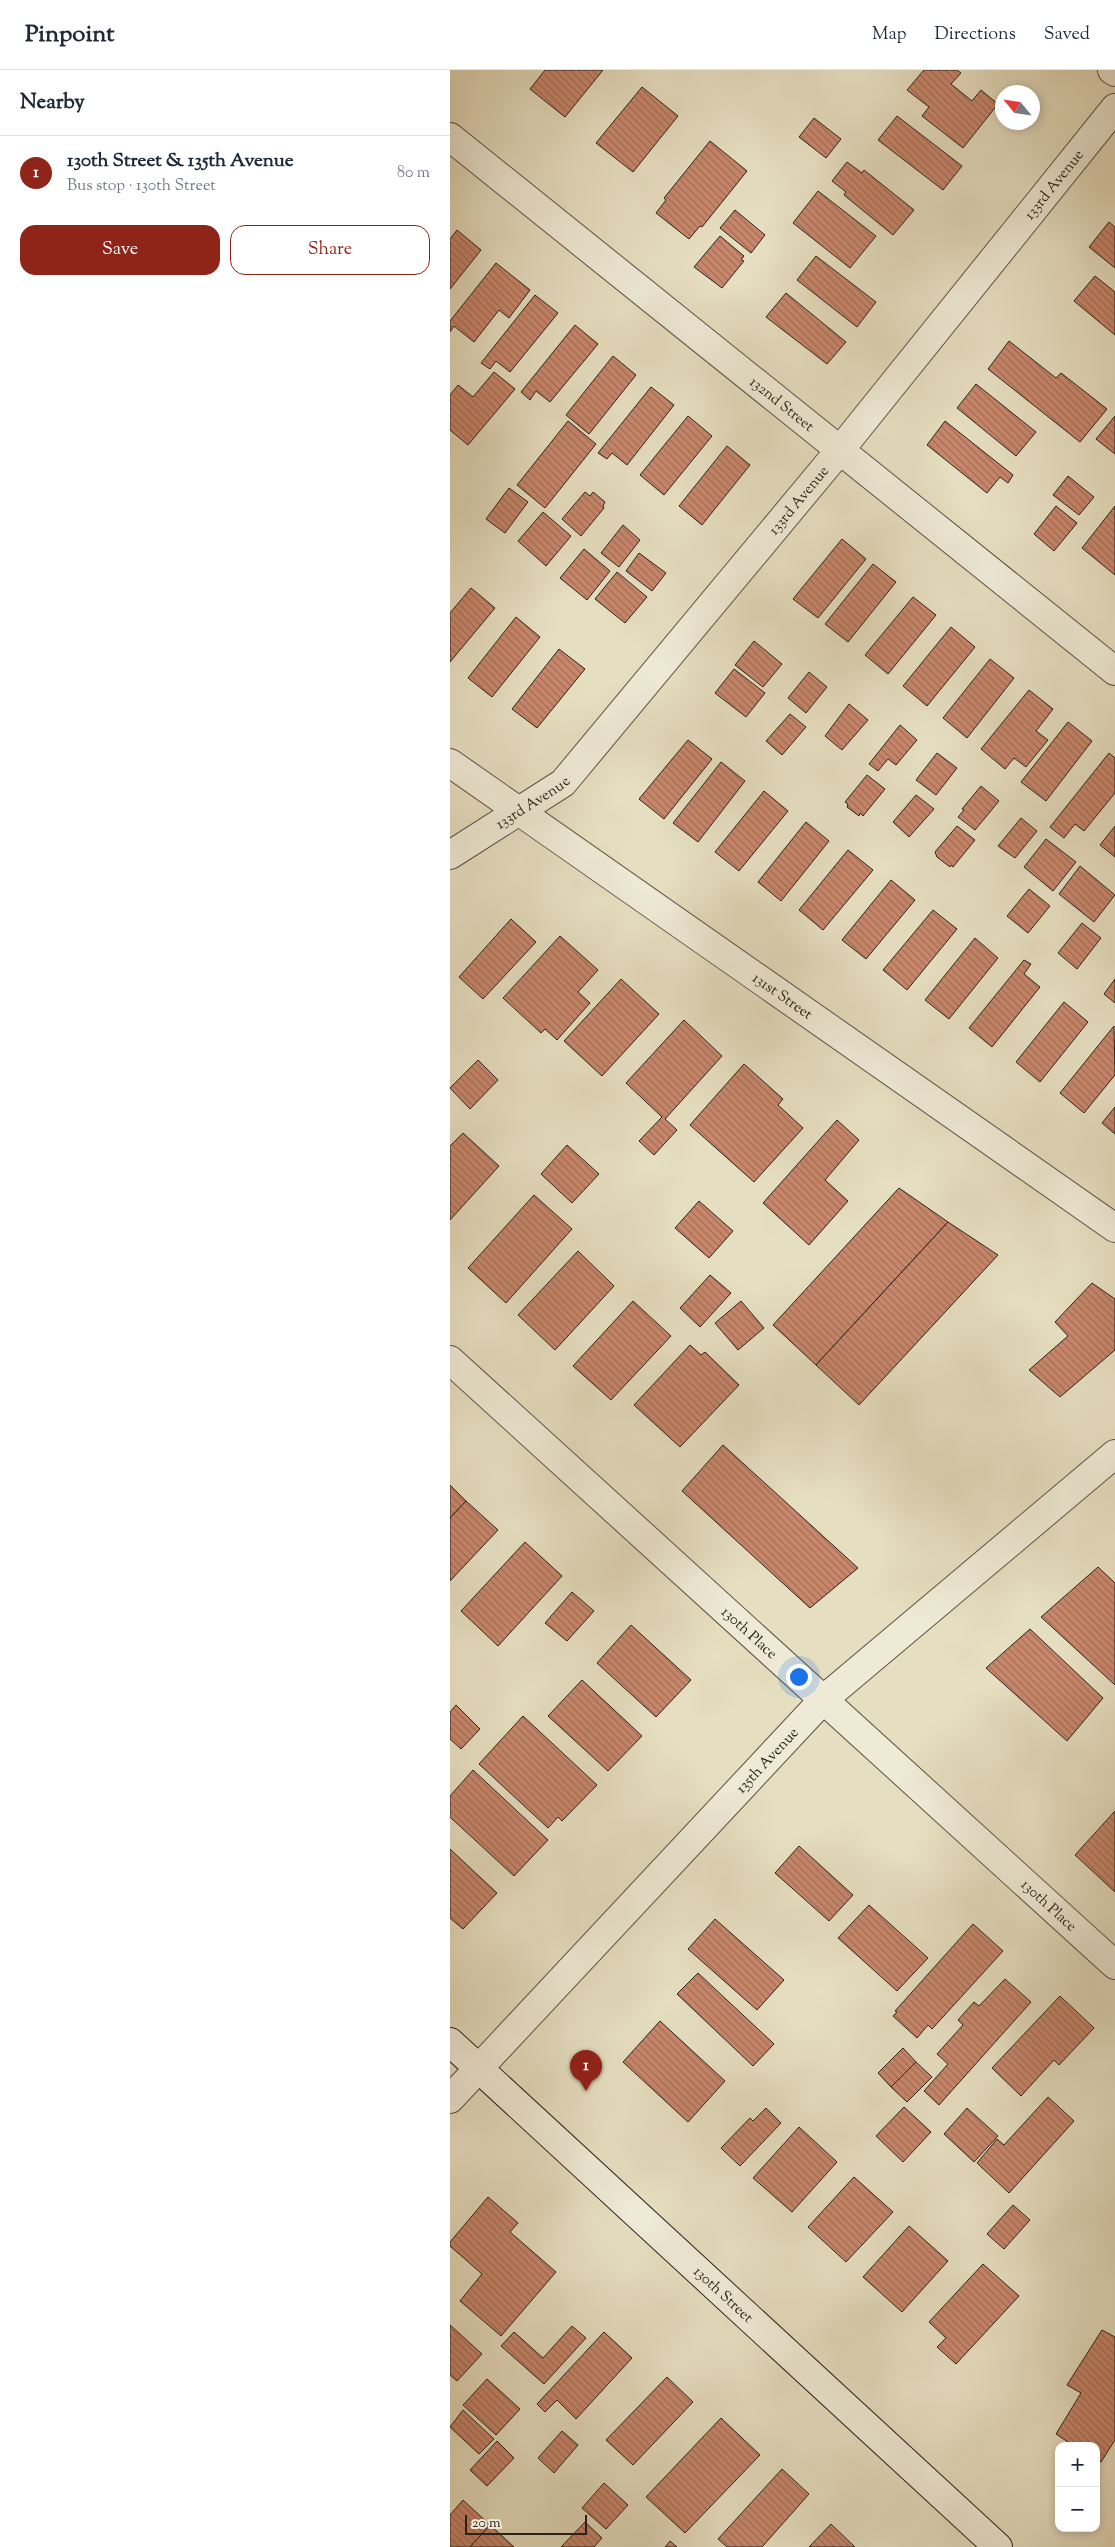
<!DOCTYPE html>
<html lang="en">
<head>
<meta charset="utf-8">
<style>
	body { margin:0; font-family:"Sorts Mill Goudy",serif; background:#f6f6f7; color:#1f2937 }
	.controls { position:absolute; right:15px; bottom:15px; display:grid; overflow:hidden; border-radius:10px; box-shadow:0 2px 8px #0003 }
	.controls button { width:45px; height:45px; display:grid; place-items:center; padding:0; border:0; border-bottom:1px solid #e0e1e3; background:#fff; color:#1f2937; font:25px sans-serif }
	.compass { position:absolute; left:545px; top:15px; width:45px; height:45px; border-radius:50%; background:#fff; box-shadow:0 2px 8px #0003; rotate:299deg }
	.scale { position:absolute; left:15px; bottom:12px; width:122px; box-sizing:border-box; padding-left:5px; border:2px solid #2b231a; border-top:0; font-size:14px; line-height:18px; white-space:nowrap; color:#2b231a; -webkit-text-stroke:4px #efead6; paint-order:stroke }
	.you { position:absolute; left:348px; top:1606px; width:18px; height:18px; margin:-12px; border:4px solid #fff; border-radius:50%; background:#1a73e8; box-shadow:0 0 0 8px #1a73e833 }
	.badge { display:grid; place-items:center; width:32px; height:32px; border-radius:50%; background:#8f2418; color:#fff; font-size:16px; font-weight:700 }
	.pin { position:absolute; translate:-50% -41px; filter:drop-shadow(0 1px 2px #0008) }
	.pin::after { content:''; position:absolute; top:26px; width:18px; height:15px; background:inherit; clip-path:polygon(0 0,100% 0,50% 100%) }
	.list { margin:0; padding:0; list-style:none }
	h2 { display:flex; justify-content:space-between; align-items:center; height:65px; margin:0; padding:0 20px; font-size:21px }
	h2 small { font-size:16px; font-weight:400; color:#747a83 }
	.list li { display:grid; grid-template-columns:32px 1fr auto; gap:15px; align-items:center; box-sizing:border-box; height:75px; padding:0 20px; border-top:1px solid #e0e1e3 }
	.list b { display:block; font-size:19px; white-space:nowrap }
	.list p { margin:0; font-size:16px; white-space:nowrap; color:#747a83 }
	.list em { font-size:16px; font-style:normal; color:#747a83 }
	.actions { display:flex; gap:10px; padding:15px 20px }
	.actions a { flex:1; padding:11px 0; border:1px solid #8f2418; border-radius:15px; text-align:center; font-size:18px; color:#8f2418 }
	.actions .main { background:#8f2418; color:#fff }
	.map { position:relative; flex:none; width:665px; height:2477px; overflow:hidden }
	header { display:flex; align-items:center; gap:30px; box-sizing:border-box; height:70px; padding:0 25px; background:#fff; border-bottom:1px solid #e0e1e3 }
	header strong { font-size:24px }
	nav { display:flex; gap:28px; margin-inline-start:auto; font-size:18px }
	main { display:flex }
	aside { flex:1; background:#fff }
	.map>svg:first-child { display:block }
	.building { fill:url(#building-back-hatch); stroke:#2b231a }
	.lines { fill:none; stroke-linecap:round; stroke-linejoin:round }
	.street-casing { stroke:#5a5244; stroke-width:30 }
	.secondary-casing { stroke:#2b231a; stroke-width:30 }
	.street { stroke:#efead6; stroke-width:28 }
	.secondary { stroke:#efead6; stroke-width:28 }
	.labels { text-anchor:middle; stroke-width:4; stroke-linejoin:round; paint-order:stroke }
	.street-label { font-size:15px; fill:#2b231a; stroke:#efead6 }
</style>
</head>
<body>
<header>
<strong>Pinpoint</strong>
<nav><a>Map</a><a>Directions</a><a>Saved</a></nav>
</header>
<main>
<aside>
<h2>Nearby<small></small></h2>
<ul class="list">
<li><span class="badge">1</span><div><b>130th Street &amp; 135th Avenue</b><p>Bus stop · 130th Street</p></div><em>80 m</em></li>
</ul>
<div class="actions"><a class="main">Save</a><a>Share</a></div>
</aside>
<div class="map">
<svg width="665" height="2477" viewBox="0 0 665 2477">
	<defs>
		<pattern id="building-back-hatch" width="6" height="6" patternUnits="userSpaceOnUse" patternTransform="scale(1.25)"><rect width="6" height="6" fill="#c9876c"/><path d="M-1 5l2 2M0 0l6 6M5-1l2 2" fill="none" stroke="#a36e58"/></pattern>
	</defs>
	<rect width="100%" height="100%" fill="#e6dec0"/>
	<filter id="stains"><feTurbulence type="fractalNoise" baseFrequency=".004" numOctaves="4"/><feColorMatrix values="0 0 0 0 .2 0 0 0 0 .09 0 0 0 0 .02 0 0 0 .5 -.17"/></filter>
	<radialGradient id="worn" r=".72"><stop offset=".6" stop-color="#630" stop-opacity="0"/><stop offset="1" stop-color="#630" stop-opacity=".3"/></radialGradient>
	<g class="building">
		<polygon points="95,0 153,0 115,47 80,19"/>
		<polygon points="474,0 507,0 511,3 501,14 522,31 531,20 548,34 513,78 472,46 479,37 457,20"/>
		<polygon points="192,17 228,46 183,102 146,73"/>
		<polygon points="447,46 512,96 493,120 428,70"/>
		<polygon points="364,48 391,69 376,88 349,67"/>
		<polygon points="260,71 297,101 252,157 250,156 239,169 206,143 216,130 214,128"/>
		<polygon points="397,92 412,103 414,100 464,140 443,165 394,125 396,122 382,111"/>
		<polygon points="368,121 426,166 400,198 343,153"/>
		<polygon points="285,140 315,165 301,183 270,158"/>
		<polygon points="659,152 665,157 665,198 639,177"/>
		<polygon points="7,160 31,180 0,219 0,169"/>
		<polygon points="270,166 294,186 291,190 294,191 272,218 244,197"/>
		<polygon points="366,186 426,232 407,257 347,210"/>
		<polygon points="46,193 80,220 59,248 49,240 24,272 4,256 0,262 0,251"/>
		<polygon points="645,206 665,222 665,265 624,231"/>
		<polygon points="336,223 396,272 377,294 316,247"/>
		<polygon points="85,225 108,243 60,302 46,291 40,299 31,293"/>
		<polygon points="125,255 148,274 100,332 86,321 80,330 71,322"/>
		<polygon points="559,271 606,308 611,303 657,339 630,372 538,299"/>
		<polygon points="163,286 186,305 139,364 116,345"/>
		<polygon points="44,302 65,319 18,375 0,360 0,325 8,315 23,327"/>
		<polygon points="526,314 586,362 566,386 507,338"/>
		<polygon points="201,317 224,335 177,395 162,383 157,389 148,383"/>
		<polygon points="238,346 262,366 214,425 190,405"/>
		<polygon points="665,346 665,384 646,369"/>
		<polygon points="118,351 146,374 95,438 67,415"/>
		<polygon points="495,351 563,405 558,413 550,407 537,423 477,375"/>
		<polygon points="277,376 300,395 252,455 229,436"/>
		<polygon points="618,406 644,427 629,445 603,425"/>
		<polygon points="59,418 78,432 55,463 36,449"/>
		<polygon points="135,422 140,426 143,422 155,432 153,436 154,438 131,466 112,449"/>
		<polygon points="606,436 627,453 604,481 584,464"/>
		<polygon points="665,436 665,505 632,478"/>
		<polygon points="93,442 121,466 96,496 68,471"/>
		<polygon points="173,455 190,470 169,497 151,483"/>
		<polygon points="392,469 416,489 368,548 343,529"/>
		<polygon points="134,479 160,501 137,530 110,508"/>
		<polygon points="189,483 216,503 202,521 176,501"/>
		<polygon points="423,494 446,512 398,572 375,554"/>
		<polygon points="167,502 197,527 175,553 145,529"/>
		<polygon points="21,518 45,538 0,592 0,543"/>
		<polygon points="463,527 486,545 438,604 415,585"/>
		<polygon points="66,547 90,567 42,627 18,608"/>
		<polygon points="501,557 525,577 477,636 453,616"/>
		<polygon points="304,571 332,594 313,617 285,595"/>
		<polygon points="109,579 135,599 87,658 62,639"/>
		<polygon points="540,589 564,608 517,668 493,648"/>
		<polygon points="284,599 315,623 296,647 265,623"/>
		<polygon points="359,602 377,617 356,643 338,628"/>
		<polygon points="579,620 603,639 586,661 598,670 576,697 564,688 555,699 531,679"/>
		<polygon points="399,634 418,650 392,680 375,666"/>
		<polygon points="340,644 356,657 332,685 316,671"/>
		<polygon points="618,652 642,671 596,731 571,712"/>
		<polygon points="450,655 467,670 446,695 438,689 428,701 419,694"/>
		<polygon points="238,670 262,689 214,749 189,729"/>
		<polygon points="487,683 507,698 486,725 466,710"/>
		<polygon points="659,683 665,688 665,723 634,761 625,754 614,768 600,757"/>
		<polygon points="271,692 295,711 248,772 223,753"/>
		<polygon points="417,705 435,719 413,746 410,743 409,746 397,737 398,734 395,732"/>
		<polygon points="531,716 549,731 525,760 508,747 514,740 512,739"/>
		<polygon points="314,721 338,741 289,801 265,782"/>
		<polygon points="466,725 484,739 459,767 443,752"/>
		<polygon points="571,748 587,761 565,788 548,776"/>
		<polygon points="356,752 379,771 331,831 308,812"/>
		<polygon points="507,756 525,770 503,797 501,795 500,797 487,787 485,782"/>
		<polygon points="665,756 665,787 650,775"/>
		<polygon points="596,769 626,792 603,821 574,797"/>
		<polygon points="398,780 423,800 373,860 349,840"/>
		<polygon points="630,796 665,825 644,852 609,824"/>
		<polygon points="441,810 465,830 416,889 392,870"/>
		<polygon points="579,819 600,836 578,863 557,846"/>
		<polygon points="483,840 507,859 457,920 433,900"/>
		<polygon points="61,849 86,872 33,929 9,907"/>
		<polygon points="632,853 651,868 627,899 608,883"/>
		<polygon points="110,866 148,900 128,922 140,933 107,970 95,959 91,963 53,928"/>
		<polygon points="525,868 548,888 499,949 475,930"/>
		<polygon points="574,890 581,894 574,904 590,917 542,977 519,958"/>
		<polygon points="171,909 209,944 152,1006 114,971"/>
		<polygon points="665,909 665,933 654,924"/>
		<polygon points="614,932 638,952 590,1012 566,992"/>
		<polygon points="234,950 272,986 215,1049 227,1060 204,1085 189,1071 212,1047 176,1013"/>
		<polygon points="664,956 665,1005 634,1043 610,1023"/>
		<polygon points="28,990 48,1010 20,1039 0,1018"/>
		<polygon points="294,994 333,1029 328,1035 353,1058 304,1112 240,1055"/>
		<polygon points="665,1037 665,1064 652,1053"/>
		<polygon points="387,1050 409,1070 375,1110 398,1131 359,1175 313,1133"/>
		<polygon points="13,1063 49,1096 0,1150 0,1076"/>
		<polygon points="117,1075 149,1104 122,1133 91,1104"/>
		<polygon points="449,1118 498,1152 366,1295 323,1255"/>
		<polygon points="84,1125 122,1159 56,1233 18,1198"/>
		<polygon points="249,1131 283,1161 259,1188 225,1158"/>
		<polygon points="498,1152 548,1185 409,1335 366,1295"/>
		<polygon points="128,1181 164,1216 105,1280 68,1245"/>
		<polygon points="260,1205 281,1223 250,1257 230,1238"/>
		<polygon points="642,1213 665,1229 665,1280 610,1327 579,1300 618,1266 605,1252"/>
		<polygon points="183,1231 221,1266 161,1330 123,1296"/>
		<polygon points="291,1231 314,1258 288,1280 265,1253"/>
		<polygon points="240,1275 251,1285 255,1282 289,1315 230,1377 184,1335"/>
		<polygon points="273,1375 408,1498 360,1538 232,1421"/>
		<polygon points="0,1415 16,1431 0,1448"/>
		<polygon points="16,1431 48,1460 0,1511 0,1448"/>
		<polygon points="75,1472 112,1506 48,1576 11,1541"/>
		<polygon points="648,1497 665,1513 665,1615 591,1547"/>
		<polygon points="122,1522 144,1541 117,1571 95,1553"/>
		<polygon points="181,1555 241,1610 206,1647 147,1593"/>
		<polygon points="580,1559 653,1628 617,1671 536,1598"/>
		<polygon points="132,1610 192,1666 158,1701 98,1646"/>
		<polygon points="6,1635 30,1659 11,1679 0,1669 0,1642"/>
		<polygon points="73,1646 147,1715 112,1751 108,1747 98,1758 29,1694"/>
		<polygon points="23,1700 98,1770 64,1806 0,1747 0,1726"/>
		<polygon points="665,1741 665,1822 625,1785"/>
		<polygon points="349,1776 403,1825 379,1851 325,1803"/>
		<polygon points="0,1779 47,1823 13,1859 0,1848"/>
		<polygon points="419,1835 478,1888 447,1921 388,1868"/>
		<polygon points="265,1849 334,1910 307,1940 238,1879"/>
		<polygon points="523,1854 553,1881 482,1959 478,1955 467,1968 443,1946 447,1942 445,1941"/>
		<polygon points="248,1903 324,1974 303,1996 227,1924"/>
		<polygon points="555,1909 581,1932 489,2035 474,2021 498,1994 487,1984 513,1955 508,1950 524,1932 529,1936"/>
		<polygon points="610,1926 644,1958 609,1995 604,1990 571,2026 542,1998"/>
		<polygon points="210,1951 275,2011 238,2052 173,1992"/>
		<polygon points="453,1978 466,1992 441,2017 428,2003"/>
		<polygon points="466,1992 482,2007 457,2032 441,2017"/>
		<polygon points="598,2027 624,2051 559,2123 527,2093 547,2069 554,2075"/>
		<polygon points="454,2037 481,2062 453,2092 426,2066"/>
		<polygon points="316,2038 331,2053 290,2096 271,2078 300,2048 303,2051"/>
		<polygon points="517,2038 548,2066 524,2092 494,2064"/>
		<polygon points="349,2057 387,2092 342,2142 303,2108"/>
		<polygon points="404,2107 443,2142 396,2192 358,2157"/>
		<polygon points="38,2127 68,2153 60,2162 106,2202 51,2266 10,2231 32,2204 0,2176 0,2172"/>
		<polygon points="563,2135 580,2150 554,2179 537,2164"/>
		<polygon points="459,2156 498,2191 452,2242 413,2207"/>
		<polygon points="533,2194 569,2226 506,2294 487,2277 496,2268 479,2252"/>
		<polygon points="0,2255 32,2284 7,2311 0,2305"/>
		<polygon points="122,2256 136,2268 94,2314 51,2276 64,2262 93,2288"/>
		<polygon points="652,2260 665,2267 665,2370 651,2392 646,2389 646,2376 624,2376 606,2364 631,2323 617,2315"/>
		<polygon points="154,2262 182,2288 126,2349 107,2330 95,2342 87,2334"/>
		<polygon points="217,2307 243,2332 183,2395 156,2370"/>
		<polygon points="37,2309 70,2339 46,2365 13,2335"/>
		<polygon points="13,2340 44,2369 29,2384 0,2357"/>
		<polygon points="271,2348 310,2385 235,2463 196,2427"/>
		<polygon points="112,2361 128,2375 104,2403 88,2388"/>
		<polygon points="47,2371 64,2388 37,2416 20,2400"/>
		<polygon points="332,2399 359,2424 312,2477 277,2477 268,2469"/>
		<polygon points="154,2413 178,2435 156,2459 132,2438"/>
		<polygon points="13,2430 40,2455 20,2477 0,2477 0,2445"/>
		<polygon points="135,2452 152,2468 144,2477 111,2477"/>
		<polygon points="381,2454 405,2477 359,2477"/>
		<polygon points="40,2455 64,2477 20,2477"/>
		<polygon points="220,2471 227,2477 215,2477"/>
	</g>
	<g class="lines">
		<defs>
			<g id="street">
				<polyline points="662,0 665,2"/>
				<path id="s1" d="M 0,67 L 665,601"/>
				<path id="s2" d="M 0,693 L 665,1158"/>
				<path id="s3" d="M 0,785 L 113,713 L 390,380 L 665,38"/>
				<path id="s4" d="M 0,1290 L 665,1895"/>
				<path id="s5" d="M 0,2029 L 374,1629 L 665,1384"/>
			</g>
			<g id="secondary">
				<path id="s6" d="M 0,1972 L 548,2477"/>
			</g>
		</defs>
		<use href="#street" class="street-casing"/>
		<use href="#secondary" class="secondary-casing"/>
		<use href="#street" class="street"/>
		<use href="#secondary" class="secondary"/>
	</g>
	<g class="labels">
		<g class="street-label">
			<text dy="5" stroke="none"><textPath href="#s3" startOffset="908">133rd Avenue</textPath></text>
			<text dy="5" stroke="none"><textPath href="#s1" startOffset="426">132nd Street</textPath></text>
			<text dy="5" stroke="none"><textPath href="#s3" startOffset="502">133rd Avenue</textPath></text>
			<text dy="5" stroke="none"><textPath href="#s3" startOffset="98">133rd Avenue</textPath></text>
			<text dy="5" stroke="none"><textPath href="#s2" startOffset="406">131st Street</textPath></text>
			<text dy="5" stroke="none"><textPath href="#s4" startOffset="405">130th Place</textPath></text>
			<text dy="5" stroke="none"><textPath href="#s5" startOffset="464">135th Avenue</textPath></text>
			<text dy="5" stroke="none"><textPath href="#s4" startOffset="810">130th Place</textPath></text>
			<text dy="5" stroke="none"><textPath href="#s6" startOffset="372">130th Street</textPath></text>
		</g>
	</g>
	<rect width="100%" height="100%" filter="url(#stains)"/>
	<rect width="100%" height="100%" fill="url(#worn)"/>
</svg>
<div class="controls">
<button>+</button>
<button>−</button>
</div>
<svg class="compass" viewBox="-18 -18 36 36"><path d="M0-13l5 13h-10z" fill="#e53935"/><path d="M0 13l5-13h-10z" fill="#747a83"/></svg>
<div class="scale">20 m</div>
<div class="you"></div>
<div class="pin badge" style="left:136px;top:2021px">1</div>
</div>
</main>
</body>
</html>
